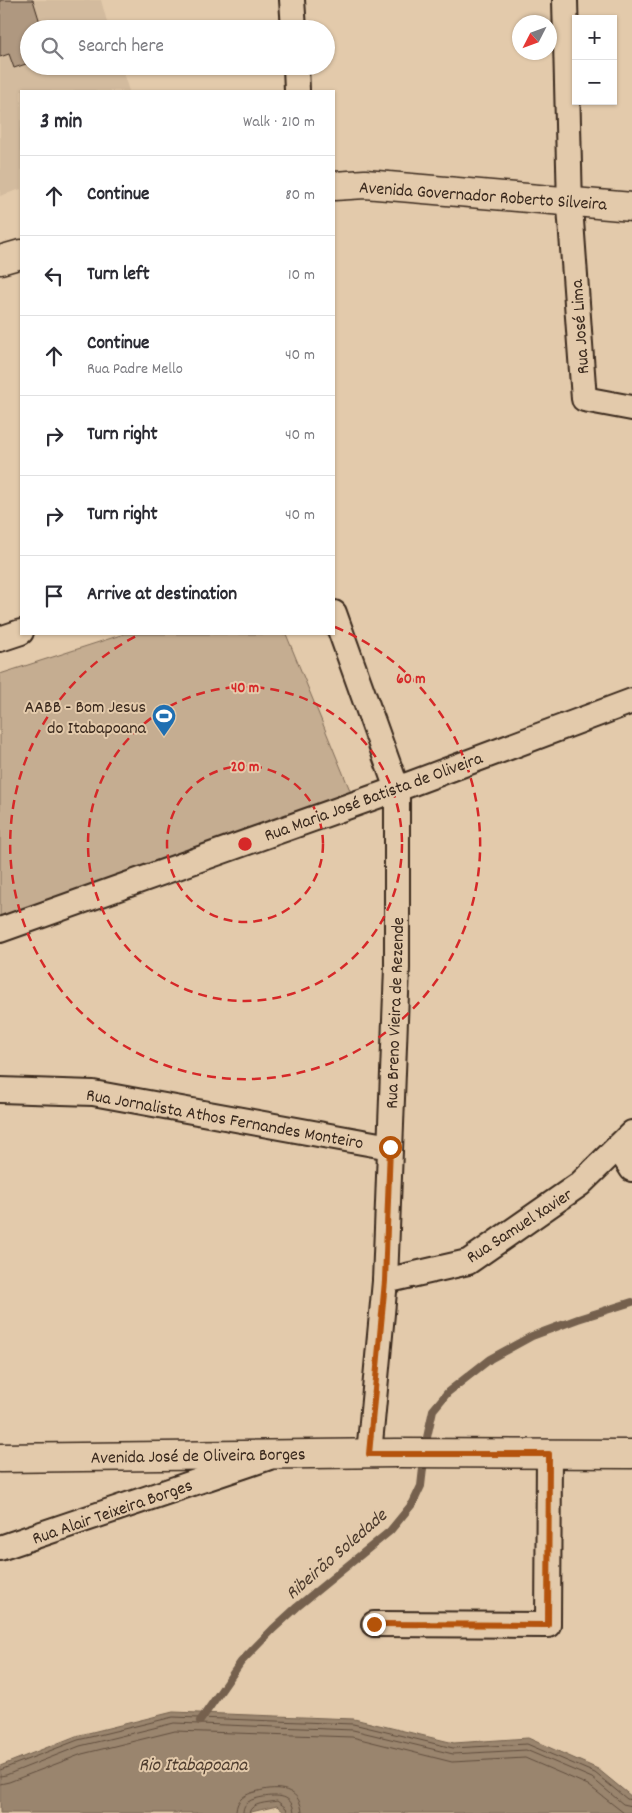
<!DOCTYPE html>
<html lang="en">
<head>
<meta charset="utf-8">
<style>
	body { margin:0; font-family:Dekko,sans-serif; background:#f2f2f3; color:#2b2b33 }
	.controls { position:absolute; right:15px; top:15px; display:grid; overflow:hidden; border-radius:0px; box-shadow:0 1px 4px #0004 }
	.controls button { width:45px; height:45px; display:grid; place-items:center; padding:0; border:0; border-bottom:1px solid #e1e1e2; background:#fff; color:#2b2b33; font:25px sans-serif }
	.compass { position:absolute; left:512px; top:15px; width:45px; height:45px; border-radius:50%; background:#fff; box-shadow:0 1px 4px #0004; rotate:228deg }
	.stop { position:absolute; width:15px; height:15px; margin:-11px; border:4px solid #b45309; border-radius:50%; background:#fff }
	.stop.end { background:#b45309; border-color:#fff; box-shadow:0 1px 5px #0008 }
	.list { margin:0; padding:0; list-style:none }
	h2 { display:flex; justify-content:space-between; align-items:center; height:65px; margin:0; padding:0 20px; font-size:21px }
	h2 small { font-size:16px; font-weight:400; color:#7c7c81 }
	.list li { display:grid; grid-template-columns:32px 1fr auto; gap:15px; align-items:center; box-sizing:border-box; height:80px; padding:0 20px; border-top:1px solid #e1e1e2 }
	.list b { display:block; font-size:19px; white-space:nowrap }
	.list p { margin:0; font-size:16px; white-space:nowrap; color:#7c7c81 }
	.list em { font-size:16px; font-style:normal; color:#7c7c81 }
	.icon { flex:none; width:28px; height:28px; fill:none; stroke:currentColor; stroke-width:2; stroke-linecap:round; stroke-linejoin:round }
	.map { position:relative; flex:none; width:632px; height:1813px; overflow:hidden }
	.search { position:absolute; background:#fff; box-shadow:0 1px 4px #0004; left:20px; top:20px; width:315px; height:55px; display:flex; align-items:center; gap:12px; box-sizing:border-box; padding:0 18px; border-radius:28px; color:#7c7c81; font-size:19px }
	.panel { position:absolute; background:#fff; box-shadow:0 1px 4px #0004; left:20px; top:90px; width:315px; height:545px; border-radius:0px }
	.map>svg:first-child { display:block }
	.built { fill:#d3bb9e }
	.green { fill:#c5ad91; stroke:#806c58 }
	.water { fill:#9a856e; stroke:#74614e }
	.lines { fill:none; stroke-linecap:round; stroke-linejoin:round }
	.shore { stroke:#614e3e; stroke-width:1 }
	.stream { stroke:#74614e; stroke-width:8 }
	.building { fill:#af9880; stroke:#3b2a1e }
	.street-casing { stroke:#3b2a1e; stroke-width:28 }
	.secondary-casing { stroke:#3b2a1e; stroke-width:31 }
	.street { stroke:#e3caab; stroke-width:24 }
	.secondary { stroke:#e3caab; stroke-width:28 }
	.route { stroke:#b45309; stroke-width:6 }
	.ring { fill:none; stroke:#d62828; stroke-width:2.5; stroke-dasharray:9 6 }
	.labels { text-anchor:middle; stroke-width:4; stroke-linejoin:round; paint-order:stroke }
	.street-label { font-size:18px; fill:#3b2a1e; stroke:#e3caab }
	.poi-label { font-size:18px; fill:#3b2a1e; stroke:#e3caab; text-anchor:end }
	.water-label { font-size:19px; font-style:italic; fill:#4e3c2e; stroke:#e3caab }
	.centre { fill:#d62828; stroke:#e3caab; stroke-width:2.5 }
	.ring-label { font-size:15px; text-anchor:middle; font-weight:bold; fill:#d62828; stroke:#e3caab; stroke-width:4; stroke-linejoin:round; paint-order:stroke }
</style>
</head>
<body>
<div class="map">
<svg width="632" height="1813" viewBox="0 0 632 1813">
	<rect width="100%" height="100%" fill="#e3caab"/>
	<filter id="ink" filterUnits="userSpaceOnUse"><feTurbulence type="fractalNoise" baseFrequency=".02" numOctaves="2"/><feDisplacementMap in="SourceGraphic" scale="10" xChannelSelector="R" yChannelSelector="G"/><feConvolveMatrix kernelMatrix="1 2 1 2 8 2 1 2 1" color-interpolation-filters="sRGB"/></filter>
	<g filter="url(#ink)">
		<polygon class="built" points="0,0 101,0 109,29 29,29 29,66 121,66 129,91 21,91 21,189 0,196"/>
		<polygon class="green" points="124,634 286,634 354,800 0,922 0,674"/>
		<polygon class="water" points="173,1712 354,1719 454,1743 528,1738 598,1769 632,1797 632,1813 285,1813 277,1806 247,1813 0,1813 0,1766 76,1736"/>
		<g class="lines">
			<g class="shore">
				<polyline points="0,1770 78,1740 173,1717 353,1724 453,1748 527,1744 595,1773 627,1799 632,1800"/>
				<polyline points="0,1776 6,1775 80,1746 174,1723 353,1730 453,1754 526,1750 592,1778 623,1804 632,1806"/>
				<polyline points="0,1784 9,1782 82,1754 175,1731 352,1737 452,1762 525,1758 588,1785 624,1813"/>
				<path d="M 236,1813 C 236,1796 249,1793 263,1790 C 282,1786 301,1790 302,1813"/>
				<path d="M 243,1813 C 243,1809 244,1805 248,1802 C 252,1799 258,1798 263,1797 C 277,1795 293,1794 294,1813"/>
				<path d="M 249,1813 C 251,1802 268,1803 277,1801 L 286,1808 L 288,1813"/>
			</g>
			<polyline class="stream" points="200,1721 241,1662 273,1629 297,1607 390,1531 413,1503 421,1486 426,1442 433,1410 448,1392 490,1359 532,1336 578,1319 632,1302"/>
		</g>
		<polygon class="building" points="0,0 33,0 42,29 29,29 29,63 14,68 9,54 0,57"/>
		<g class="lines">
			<defs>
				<g id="street">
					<polyline points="292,0 294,29"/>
					<polyline points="565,0 570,207 584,399 632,408"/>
					<polyline points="296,66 297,91"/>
					<polyline points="334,613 397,789 397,968 385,1281 369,1454"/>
					<polyline points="0,639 21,632"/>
					<polyline points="0,930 397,789 632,701"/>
					<polyline points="0,1090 93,1093 390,1147"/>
					<polyline points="618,1147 632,1169"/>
					<polyline points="385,1281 468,1262 580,1184 632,1133"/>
					<polyline points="0,1548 267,1458"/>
					<polyline points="374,1624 548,1625 549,1454"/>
				</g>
				<g id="secondary">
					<polyline points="334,186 365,184 632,207"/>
					<polyline points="0,260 21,254"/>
					<polyline points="0,1458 396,1453 632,1454"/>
				</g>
			</defs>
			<use href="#street" class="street-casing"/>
			<use href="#secondary" class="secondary-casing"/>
			<use href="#street" class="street"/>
			<use href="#secondary" class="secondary"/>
		</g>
	</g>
	<g class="lines" filter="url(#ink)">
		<polyline class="route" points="374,1624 548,1625 549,1454 369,1454 385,1281 390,1147"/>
	</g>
	<g class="ring">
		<circle cx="245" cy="844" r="78"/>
		<circle cx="245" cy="844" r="157"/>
		<path d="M335 627A235 235 0 1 1 138 635"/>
	</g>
	<defs>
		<symbol id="stadium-pin" viewBox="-11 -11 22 30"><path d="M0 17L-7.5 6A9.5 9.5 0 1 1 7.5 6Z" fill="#1f6fb2" stroke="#e3caab"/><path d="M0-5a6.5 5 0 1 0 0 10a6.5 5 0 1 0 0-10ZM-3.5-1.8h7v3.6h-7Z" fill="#fff"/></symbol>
	</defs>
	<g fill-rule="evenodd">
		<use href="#stadium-pin" x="150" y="702" width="28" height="38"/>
	</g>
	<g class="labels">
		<g class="street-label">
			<text transform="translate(483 195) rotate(4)" y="6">Avenida Governador Roberto Silveira</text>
			<text transform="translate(579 327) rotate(-94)" y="6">Rua José Lima</text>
			<text transform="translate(373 796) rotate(-20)" y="6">Rua Maria José Batista de Oliveira</text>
			<text transform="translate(394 1013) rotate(-88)" y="6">Rua Breno Vieira de Rezende</text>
			<text transform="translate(225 1118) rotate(10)" y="6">Rua Jornalista Athos Fernandes Monteiro</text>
			<text transform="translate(519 1225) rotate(-33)" y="6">Rua Samuel Xavier</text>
			<text transform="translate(198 1455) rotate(-1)" y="6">Avenida José de Oliveira Borges</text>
			<text transform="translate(112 1511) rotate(-19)" y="6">Rua Alair Teixeira Borges</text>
		</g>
		<g class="poi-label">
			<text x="146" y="712">AABB - Bom Jesus<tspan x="146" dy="21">do Itabapoana</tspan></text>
		</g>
		<g class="water-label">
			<text transform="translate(335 1553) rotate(-41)" y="7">Ribeirão Soledade</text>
			<text x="193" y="1770">Rio Itabapoana</text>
		</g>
	</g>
	<circle cx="245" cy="844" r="8" class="centre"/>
	<g class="ring-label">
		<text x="411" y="683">60 m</text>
		<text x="245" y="692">40 m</text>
		<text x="245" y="771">20 m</text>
	</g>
</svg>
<div class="controls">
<button>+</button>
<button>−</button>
</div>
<svg class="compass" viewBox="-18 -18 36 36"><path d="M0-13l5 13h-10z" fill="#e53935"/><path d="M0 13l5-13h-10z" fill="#7c7c81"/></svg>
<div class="stop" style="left:390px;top:1147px"></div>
<div class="stop end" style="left:374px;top:1624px"></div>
<div class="search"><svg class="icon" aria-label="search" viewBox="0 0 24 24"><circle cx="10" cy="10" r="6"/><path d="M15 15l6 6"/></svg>Search here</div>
<section class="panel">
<h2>3 min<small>Walk · 210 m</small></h2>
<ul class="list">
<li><svg class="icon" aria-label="ahead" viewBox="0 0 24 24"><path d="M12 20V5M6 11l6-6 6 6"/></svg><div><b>Continue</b></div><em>80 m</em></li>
<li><svg class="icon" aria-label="left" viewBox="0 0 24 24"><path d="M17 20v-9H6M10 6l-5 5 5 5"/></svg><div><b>Turn left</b></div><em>10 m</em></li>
<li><svg class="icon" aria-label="ahead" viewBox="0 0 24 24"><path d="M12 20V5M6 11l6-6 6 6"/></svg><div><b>Continue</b><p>Rua Padre Mello</p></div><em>40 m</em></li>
<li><svg class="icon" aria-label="right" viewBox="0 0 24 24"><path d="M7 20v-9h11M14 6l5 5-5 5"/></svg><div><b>Turn right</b></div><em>40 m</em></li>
<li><svg class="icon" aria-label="right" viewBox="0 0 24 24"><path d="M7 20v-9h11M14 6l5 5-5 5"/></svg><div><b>Turn right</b></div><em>40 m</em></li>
<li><svg class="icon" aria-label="arrive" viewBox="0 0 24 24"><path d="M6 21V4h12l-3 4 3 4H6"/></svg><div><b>Arrive at destination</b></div></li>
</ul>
</section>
</div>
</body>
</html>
